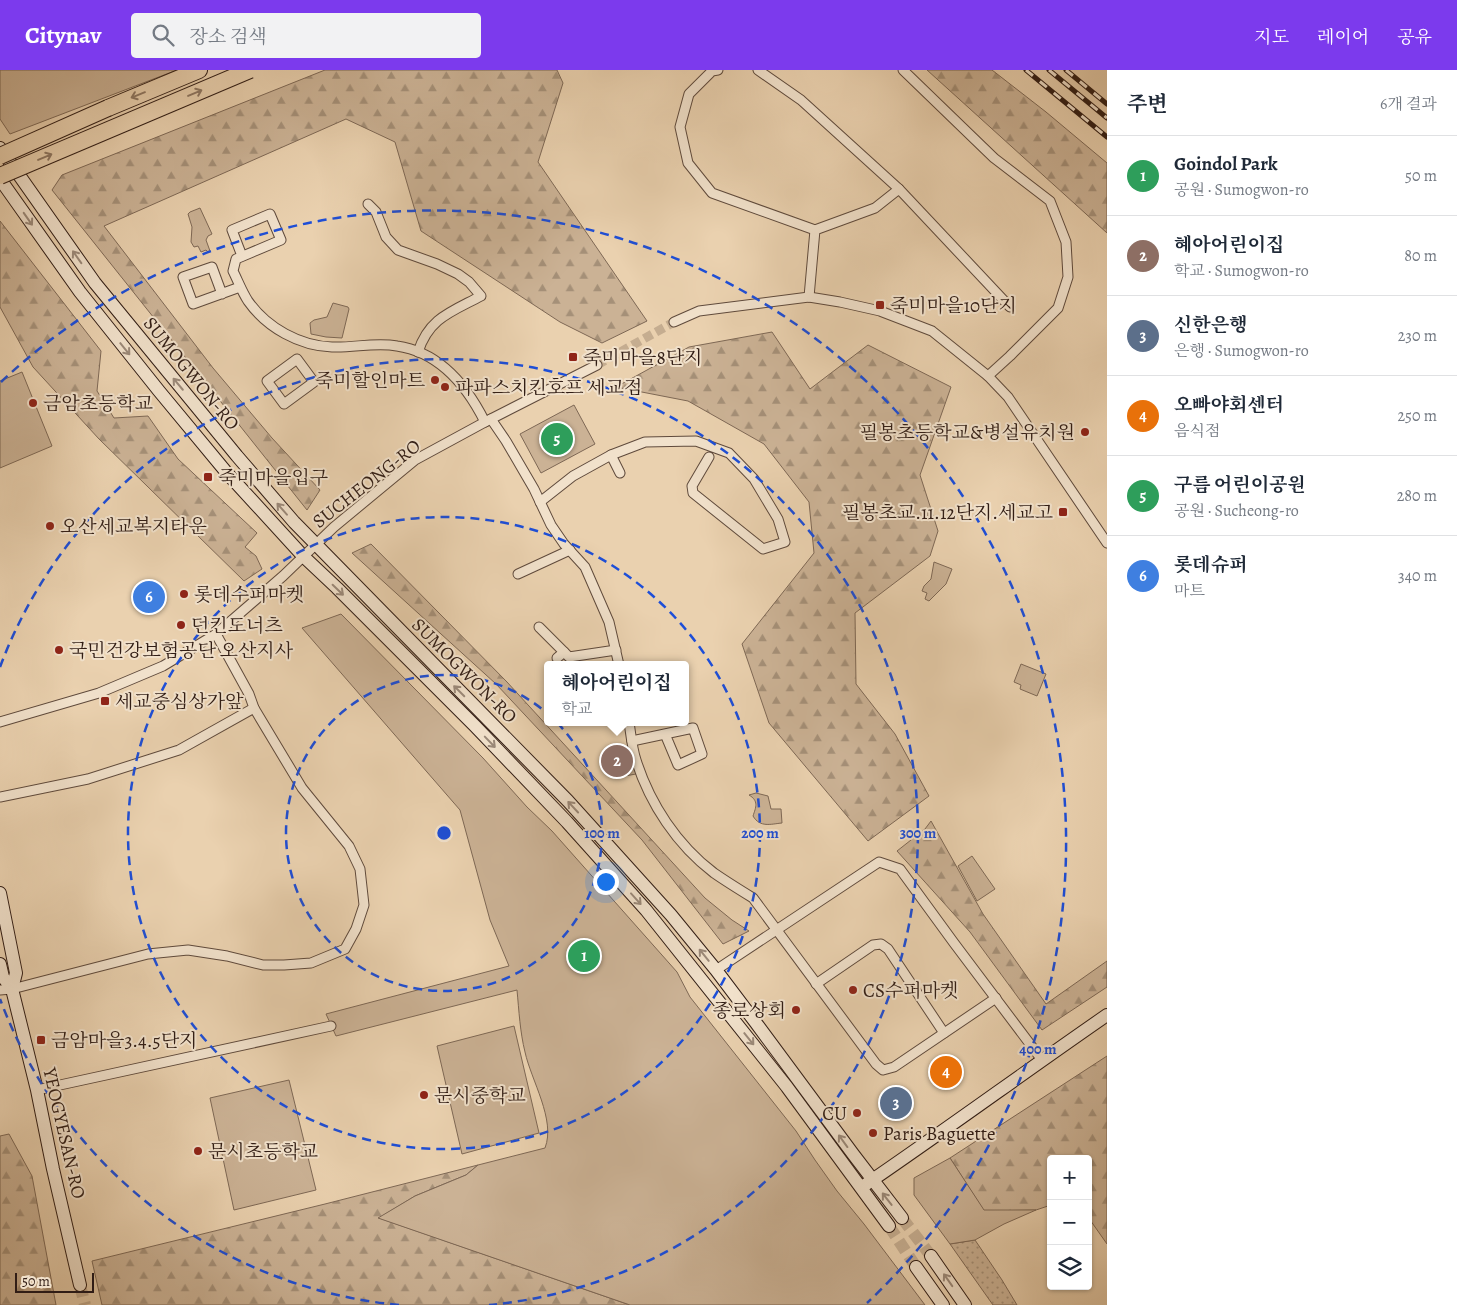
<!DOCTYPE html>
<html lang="ko">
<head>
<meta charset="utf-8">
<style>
	body { margin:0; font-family:Alegreya,"Noto Serif KR",serif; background:#f2f2f3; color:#1f2937 }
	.controls { position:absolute; right:15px; bottom:15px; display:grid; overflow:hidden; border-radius:5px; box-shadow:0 1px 4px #0004 }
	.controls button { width:45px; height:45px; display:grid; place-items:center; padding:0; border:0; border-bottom:1px solid #e0e1e3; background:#fff; color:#1f2937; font:25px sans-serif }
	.scale { position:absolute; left:15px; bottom:12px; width:79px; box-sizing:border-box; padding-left:5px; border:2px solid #311d15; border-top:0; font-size:14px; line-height:18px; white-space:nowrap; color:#311d15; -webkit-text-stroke:4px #f1e1cb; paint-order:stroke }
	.you { position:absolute; left:605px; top:811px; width:18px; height:18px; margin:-12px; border:4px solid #fff; border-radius:50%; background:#1a73e8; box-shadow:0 0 0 8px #1a73e833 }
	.badge { display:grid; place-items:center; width:32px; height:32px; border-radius:50%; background:#7c3aed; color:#fff; font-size:16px; font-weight:700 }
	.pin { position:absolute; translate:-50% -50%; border:2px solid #fff; box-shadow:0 1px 5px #0006 }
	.popup { position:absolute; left:544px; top:591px; width:145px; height:65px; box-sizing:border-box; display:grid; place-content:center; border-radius:5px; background:#fff; filter:drop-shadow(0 1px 4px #0005); font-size:16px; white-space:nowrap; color:#747a83 }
	.popup b { font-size:19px; color:#1f2937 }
	.popup::after { content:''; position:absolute; left:50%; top:100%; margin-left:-10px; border:10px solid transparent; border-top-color:#fff }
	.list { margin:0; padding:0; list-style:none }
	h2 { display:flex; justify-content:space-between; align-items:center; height:65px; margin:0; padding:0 20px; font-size:21px }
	h2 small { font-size:16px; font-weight:400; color:#747a83 }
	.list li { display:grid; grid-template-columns:32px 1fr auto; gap:15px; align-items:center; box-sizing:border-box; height:80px; padding:0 20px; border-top:1px solid #e0e1e3 }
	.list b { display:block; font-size:19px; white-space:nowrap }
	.list p { margin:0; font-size:16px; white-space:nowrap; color:#747a83 }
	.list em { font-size:16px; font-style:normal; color:#747a83 }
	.icon { flex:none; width:28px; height:28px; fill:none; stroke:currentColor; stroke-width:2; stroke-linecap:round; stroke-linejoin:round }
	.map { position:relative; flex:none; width:1107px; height:1235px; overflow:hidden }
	header { display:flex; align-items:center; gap:30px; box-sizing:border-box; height:70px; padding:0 25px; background:#7c3aed; color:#fff }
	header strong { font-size:24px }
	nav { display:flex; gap:28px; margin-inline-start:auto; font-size:18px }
	.search { width:350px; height:45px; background:#f2f2f3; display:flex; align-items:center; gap:12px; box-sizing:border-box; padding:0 18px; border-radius:5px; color:#747a83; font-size:19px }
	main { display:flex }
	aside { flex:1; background:#fff }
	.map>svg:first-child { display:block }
	.grass { fill:url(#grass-dots); stroke:#7e6855 }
	.forest { fill:url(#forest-firs); stroke:#7e6855 }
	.park { fill:#cbb295; stroke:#7e6855 }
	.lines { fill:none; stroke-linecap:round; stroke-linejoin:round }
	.street-tunnel { stroke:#c5ad90; stroke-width:9; stroke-dasharray:9 4.5; stroke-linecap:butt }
	.secondary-tunnel { stroke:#c5ad90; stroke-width:12; stroke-dasharray:12 6; stroke-linecap:butt }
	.street-casing { stroke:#5f4a3c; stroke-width:11 }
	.secondary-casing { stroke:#311d15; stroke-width:14 }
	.highway-casing { stroke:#311d15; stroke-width:18 }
	.street { stroke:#f1e1cb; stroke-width:9 }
	.secondary { stroke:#f1e1cb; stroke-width:12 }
	.highway { stroke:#ead1af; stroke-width:16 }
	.rail-casing { stroke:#311d15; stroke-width:5 }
	.rail { stroke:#f1e1cb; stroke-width:3; stroke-dasharray:9; stroke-linecap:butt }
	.highway-bridge-casing { stroke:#311d15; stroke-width:18; stroke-linecap:butt }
	.highway-bridge { stroke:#ead1af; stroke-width:16 }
	.oneway { stroke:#8e7762 }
	.oneway2 { stroke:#9b8979 }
	.ring { fill:none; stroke:#1d4ed8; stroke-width:2.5; stroke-dasharray:9 6 }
	.poi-dot { fill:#8f2418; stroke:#f1e1cb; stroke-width:2 }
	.labels { text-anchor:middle; stroke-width:4; stroke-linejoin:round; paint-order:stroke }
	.poi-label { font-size:19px; fill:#311d15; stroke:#f1e1cb; text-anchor:start }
	.street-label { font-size:19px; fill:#311d15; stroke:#f1e1cb }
	.centre { fill:#1d4ed8; stroke:#f1e1cb; stroke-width:2.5 }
	.ring-label { font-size:15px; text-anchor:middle; font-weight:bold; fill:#1d4ed8; stroke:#f1e1cb; stroke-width:4; stroke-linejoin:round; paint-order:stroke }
</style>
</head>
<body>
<header>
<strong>Citynav</strong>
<div class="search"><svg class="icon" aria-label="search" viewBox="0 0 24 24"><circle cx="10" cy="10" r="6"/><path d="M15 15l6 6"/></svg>장소 검색</div>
<nav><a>지도</a><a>레이어</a><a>공유</a></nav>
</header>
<main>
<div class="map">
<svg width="1107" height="1235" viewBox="0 0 1107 1235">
	<defs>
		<pattern id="grass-dots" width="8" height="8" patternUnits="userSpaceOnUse" patternTransform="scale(1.25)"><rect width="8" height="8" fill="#cbb295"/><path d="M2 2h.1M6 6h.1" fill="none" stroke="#a59078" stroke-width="1.8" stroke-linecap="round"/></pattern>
		<pattern id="forest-firs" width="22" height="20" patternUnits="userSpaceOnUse" patternTransform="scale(1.25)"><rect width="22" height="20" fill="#cbb295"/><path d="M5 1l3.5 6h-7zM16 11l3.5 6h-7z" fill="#a59078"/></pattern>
	</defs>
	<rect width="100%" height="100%" fill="#ead1af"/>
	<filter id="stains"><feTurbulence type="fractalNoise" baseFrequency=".004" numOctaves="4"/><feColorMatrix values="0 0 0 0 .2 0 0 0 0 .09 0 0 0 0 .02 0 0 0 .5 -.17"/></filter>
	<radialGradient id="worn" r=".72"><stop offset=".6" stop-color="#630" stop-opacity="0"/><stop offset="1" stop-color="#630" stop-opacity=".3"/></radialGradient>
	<polygon class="grass" points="975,1170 1002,1210 1017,1235 993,1235 950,1174"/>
	<g class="forest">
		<polygon points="325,0 557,0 563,13 538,92 647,251 602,273 560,252 421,161 395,72 346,49 104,156 213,298 272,368 320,420 307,440 52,120 62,105"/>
		<polygon points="927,0 992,0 1046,42 1107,93 1107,163"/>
		<polygon points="0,151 101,281 97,321 114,348 148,346 178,389 257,463 245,477 256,486 262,499 244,511 99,369 33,297 0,237"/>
		<polygon points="772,262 810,319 868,275 951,317 920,405 938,461 930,486 855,543 856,614 895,664 929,726 868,771 769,653 742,574 814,483 809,432 764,374 688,331 616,317 689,277"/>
		<polygon points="371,474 507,612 705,828 732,850 749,861 723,874 642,770 496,614 352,483"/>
		<polygon points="931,751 983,844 1046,934 1107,891 1107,917 1042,960 970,862 897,781 925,759"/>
		<polygon points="1107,986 1107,1174 1088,1147 1088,1089 1051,1089 1051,1135 1036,1140 984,1141 950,1088"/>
		<polygon points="9,1064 32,1106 56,1235 0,1235 0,1066"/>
		<polygon points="478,1095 466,1105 415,1126 379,1148 630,1235 102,1235 92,1191 325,1134"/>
	</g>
	<g class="park">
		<polygon points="0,0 177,0 10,64 0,49"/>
		<polygon points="200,138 212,164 208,166 206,170 210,181 208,182 206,180 201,182 198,176 194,177 191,172 192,157 188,144 190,142"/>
		<polygon points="333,233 348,237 349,239 342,268 326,267 311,264 310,253 314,250 327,247"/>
		<polygon points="22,302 52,376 0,398 0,311"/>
		<polygon points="574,335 595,374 541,403 520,364"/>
		<polygon points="934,492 952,499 946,514 929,531 925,529 927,523 922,521 924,516 931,509"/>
		<path d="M 341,544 L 483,688 L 527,737 L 552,761 L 677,902 L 690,927 L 796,1061 L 815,1090 L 837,1121 L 864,1154 L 925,1235 L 630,1235 L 378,1148 L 415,1126 L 466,1105 L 478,1095 L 545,1078 C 556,1050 531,1010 525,982 C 520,962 519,941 517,920 L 336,966 L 326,944 L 509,896 L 490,850 L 460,740 L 302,558 Z"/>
		<polygon points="1021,594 1046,604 1037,626 1020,619 1021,615 1014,612"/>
		<polygon points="618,692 633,693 636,704 619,707 617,698 619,697"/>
		<path d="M 756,723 L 768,726 L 771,739 L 781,739 L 782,753 C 771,754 760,758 753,746 C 756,737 759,731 749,725 Z"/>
		<polygon points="972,786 995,819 977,831 958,796"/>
		<polygon points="514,956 539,1063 462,1084 437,976"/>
		<polygon points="289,1010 316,1120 234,1140 210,1028"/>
		<polygon points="950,1088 984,1140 1036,1140 1004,1154 975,1170 950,1174 914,1125 914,1108"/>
	</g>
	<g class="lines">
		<polyline class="street-tunnel" points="597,295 674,252"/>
		<g class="secondary-tunnel">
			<polyline points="902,1148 931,1186"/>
			<polyline points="889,1156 916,1197"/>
			<polyline points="80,1215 85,1235"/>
		</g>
		<defs>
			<g id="street">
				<polyline points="718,0 712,1 689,24 680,57 688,93 712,123 815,160"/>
				<polyline points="758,0 801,30 899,119"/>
				<polyline points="903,0 994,88 1050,131 1066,172 1068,207 1058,238 1010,286 988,306"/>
				<path d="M 368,134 L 376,142 L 386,167 L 398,180 L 437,194 L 458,204 L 469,212 L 481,226 C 451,242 429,248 418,282"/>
				<path d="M 242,186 L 232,160 L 270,144 L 281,170 L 236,189 L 233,201 C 238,211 242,222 248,231 C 267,258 300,276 332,277 C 354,278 375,272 397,276 C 439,282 467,316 485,352"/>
				<polyline points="222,224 212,197 183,207 193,234 240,217"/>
				<polyline points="809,227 815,160 875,138 899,119 1010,237"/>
				<polyline points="674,252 699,241 809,227 840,232 880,241 932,261 988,306 1008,327 1107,473"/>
				<polygon points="297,289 314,312 284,334 267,311"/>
				<polyline points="491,349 506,371 534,419 551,455 564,474 585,497 609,552 619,595"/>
				<polyline points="611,385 645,372 696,371 729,383 754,409 778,449 785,472 763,479 693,423 692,416 709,387"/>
				<polyline points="540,432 573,406 611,385 620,403"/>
				<polyline points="518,504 570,480"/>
				<polyline points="539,557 564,582"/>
				<polyline points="557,588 564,582 569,587 616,580"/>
				<polyline points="0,652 99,623 163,596 216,564 283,506 334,457 415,390 485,352 597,295"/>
				<path d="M 629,652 C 631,665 632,678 636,690 C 650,734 677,775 714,803 C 727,812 740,820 753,828 L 876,994 L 883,1000 L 894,997 L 996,928"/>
				<polyline points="632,671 693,658 702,684 678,695 665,664"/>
				<polyline points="0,727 88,709 179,680 254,638 249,624 216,564"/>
				<polyline points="716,900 879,792 900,799 954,873 1042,990"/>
				<polyline points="816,914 873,875 881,874 888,879 944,963"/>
				<polyline points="0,920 12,919 148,884 188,880 227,886 263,895 284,895 311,893 345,879 356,859 364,835 360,799 349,776 302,718 254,638"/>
				<polyline points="37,1020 331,956"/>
			</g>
			<g id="secondary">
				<polyline points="0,78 95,213 237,386 294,452 568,731 671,845 716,900 756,953 853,1084 902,1148"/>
				<polyline points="0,109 80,222 159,321 227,403 303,486 337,518 475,656 567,752 646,840 787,1017 889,1156"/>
				<polyline points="0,823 16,903 12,919"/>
				<polyline points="0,894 3,907 12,919 37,1020 53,1099 80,1215"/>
				<path d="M 865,1115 C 947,1059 1026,1001 1107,945"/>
				<polyline points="931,1186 965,1235"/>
				<polyline points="916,1197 943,1235"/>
			</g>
			<polyline id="highway" points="108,38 199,0"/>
		</defs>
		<use href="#street" class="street-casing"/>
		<use href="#secondary" class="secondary-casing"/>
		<use href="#highway" class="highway-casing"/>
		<use href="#street" class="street"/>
		<use href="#secondary" class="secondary"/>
		<use href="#highway" class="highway"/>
		<defs>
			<g id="rail">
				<polyline points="1026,0 1107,67"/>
				<polyline points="1049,0 1107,48"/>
				<polyline points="1066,0 1107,34"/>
			</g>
		</defs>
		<use href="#rail" class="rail-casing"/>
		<use href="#rail" class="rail"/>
		<defs>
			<g id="highway-bridge">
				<polyline points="0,86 108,38"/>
				<polyline points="0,106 250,0"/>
			</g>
		</defs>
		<use href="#highway-bridge" class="highway-bridge-casing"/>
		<use href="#highway-bridge" class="highway-bridge"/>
	</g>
	<defs><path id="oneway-shaft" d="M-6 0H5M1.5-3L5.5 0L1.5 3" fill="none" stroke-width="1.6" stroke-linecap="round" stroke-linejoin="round" transform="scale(1.25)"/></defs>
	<g class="oneway">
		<use href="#oneway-shaft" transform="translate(195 23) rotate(-23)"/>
		<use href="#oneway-shaft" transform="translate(138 25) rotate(158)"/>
		<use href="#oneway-shaft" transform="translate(45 87) rotate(-23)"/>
	</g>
	<g class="oneway2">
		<use href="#oneway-shaft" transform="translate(28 149) rotate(55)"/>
		<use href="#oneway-shaft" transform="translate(77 187) rotate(-125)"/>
		<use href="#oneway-shaft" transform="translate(125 279) rotate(51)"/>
		<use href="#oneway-shaft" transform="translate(178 314) rotate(-130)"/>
		<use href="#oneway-shaft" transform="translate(282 439) rotate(-131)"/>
		<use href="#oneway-shaft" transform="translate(338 520) rotate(44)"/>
		<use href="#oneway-shaft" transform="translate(459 621) rotate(-135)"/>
		<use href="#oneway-shaft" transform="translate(490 672) rotate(46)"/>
		<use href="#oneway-shaft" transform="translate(573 737) rotate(-133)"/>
		<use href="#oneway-shaft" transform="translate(636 829) rotate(48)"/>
		<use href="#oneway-shaft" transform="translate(704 885) rotate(-129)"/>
		<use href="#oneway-shaft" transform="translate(749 969) rotate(51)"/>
		<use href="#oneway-shaft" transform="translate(843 1071) rotate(-126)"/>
		<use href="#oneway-shaft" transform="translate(887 1129) rotate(-128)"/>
		<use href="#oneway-shaft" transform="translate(948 1210) rotate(-125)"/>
	</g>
	<g class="ring">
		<circle cx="444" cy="763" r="158"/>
		<circle cx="444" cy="763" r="316"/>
		<path d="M399 1235A474 474 0 0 1 0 929M0 597A474 474 0 1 1 489 1235"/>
		<path d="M1 312A632 632 0 1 1 867 1233"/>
	</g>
	<g class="poi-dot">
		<rect x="875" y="230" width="10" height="10" rx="2.5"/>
		<rect x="568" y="282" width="10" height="10" rx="2.5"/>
		<circle cx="435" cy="310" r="5"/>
		<circle cx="445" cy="317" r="5"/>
		<circle cx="33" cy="333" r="5"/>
		<circle cx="1085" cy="362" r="5"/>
		<rect x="203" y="402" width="10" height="10" rx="2.5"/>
		<rect x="1058" y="437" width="10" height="10" rx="2.5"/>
		<circle cx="50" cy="456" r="5"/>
		<circle cx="184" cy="524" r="5"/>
		<circle cx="181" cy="555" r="5"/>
		<circle cx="59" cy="580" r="5"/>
		<rect x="100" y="626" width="10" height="10" rx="2.5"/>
		<circle cx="853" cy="920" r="5"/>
		<circle cx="796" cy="940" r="5"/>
		<rect x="36" y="965" width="10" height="10" rx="2.5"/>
		<circle cx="424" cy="1025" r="5"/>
		<circle cx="857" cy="1043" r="5"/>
		<circle cx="873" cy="1063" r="5"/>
		<circle cx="198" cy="1081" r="5"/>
	</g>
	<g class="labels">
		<g class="poi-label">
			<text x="890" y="242">죽미마을10단지</text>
			<text x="583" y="294">죽미마을8단지</text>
			<text x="425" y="317" text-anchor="end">죽미할인마트</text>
			<text x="455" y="324">파파스치킨호프 세교점</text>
			<text x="43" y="340">금암초등학교</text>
			<text x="1075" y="369" text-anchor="end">필봉초등학교&amp;병설유치원</text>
			<text x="218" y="414">죽미마을입구</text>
			<text x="1053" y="449" text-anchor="end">필봉초교.11.12단지.세교고</text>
			<text x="60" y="463">오산세교복지타운</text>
			<text x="194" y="531">롯데수퍼마켓</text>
			<text x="191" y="562">던킨도너츠</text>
			<text x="69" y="587">국민건강보험공단 오산지사</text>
			<text x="115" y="638">세교중심상가앞</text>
			<text x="863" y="927">CS수퍼마켓</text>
			<text x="786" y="947" text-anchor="end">종로상회</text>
			<text x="51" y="977">금암마을3.4.5단지</text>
			<text x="434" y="1032">문시중학교</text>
			<text x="847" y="1050" text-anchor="end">CU</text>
			<text x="883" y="1070">Paris Baguette</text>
			<text x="208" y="1088">문시초등학교</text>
		</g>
		<g class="street-label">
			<text transform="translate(192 303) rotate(51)" y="7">SUMOGWON-RO</text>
			<text transform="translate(366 413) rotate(-38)" y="7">SUCHEONG-RO</text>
			<text transform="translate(465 600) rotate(45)" y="7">SUMOGWON-RO</text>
			<text transform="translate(65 1063) rotate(77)" y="7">YEOGYESAN-RO</text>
		</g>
	</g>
	<circle cx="444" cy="763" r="8" class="centre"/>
	<g class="ring-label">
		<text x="602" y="768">100 m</text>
		<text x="760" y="768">200 m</text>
		<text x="918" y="768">300 m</text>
		<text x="1038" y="984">400 m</text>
	</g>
	<rect width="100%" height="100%" filter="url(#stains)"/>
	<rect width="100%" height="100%" fill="url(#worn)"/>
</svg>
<div class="controls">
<button>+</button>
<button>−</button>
<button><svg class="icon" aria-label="layers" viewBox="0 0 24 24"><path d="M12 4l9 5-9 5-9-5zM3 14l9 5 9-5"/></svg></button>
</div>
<div class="scale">50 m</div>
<div class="you"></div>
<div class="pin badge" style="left:584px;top:886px;background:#2e9e5b">1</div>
<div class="pin badge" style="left:617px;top:691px;background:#8d6e63">2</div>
<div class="popup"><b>혜아어린이집</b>학교</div>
<div class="pin badge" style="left:896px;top:1033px;background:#5c6f8a">3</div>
<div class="pin badge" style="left:946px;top:1002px;background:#e8710a">4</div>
<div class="pin badge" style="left:557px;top:369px;background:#2e9e5b">5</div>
<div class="pin badge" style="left:149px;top:527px;background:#3f7fe0">6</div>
</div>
<aside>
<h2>주변<small>6개 결과</small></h2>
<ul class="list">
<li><span class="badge" style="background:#2e9e5b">1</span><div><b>Goindol Park</b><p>공원 · Sumogwon-ro</p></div><em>50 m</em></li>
<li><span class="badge" style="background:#8d6e63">2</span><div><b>혜아어린이집</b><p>학교 · Sumogwon-ro</p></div><em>80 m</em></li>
<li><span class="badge" style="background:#5c6f8a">3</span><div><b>신한은행</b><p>은행 · Sumogwon-ro</p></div><em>230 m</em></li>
<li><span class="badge" style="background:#e8710a">4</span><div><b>오빠야회센터</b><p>음식점</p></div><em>250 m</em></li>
<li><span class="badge" style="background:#2e9e5b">5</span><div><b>구름 어린이공원</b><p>공원 · Sucheong-ro</p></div><em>280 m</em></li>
<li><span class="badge" style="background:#3f7fe0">6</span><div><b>롯데슈퍼</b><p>마트</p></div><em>340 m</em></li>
</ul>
</aside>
</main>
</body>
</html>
